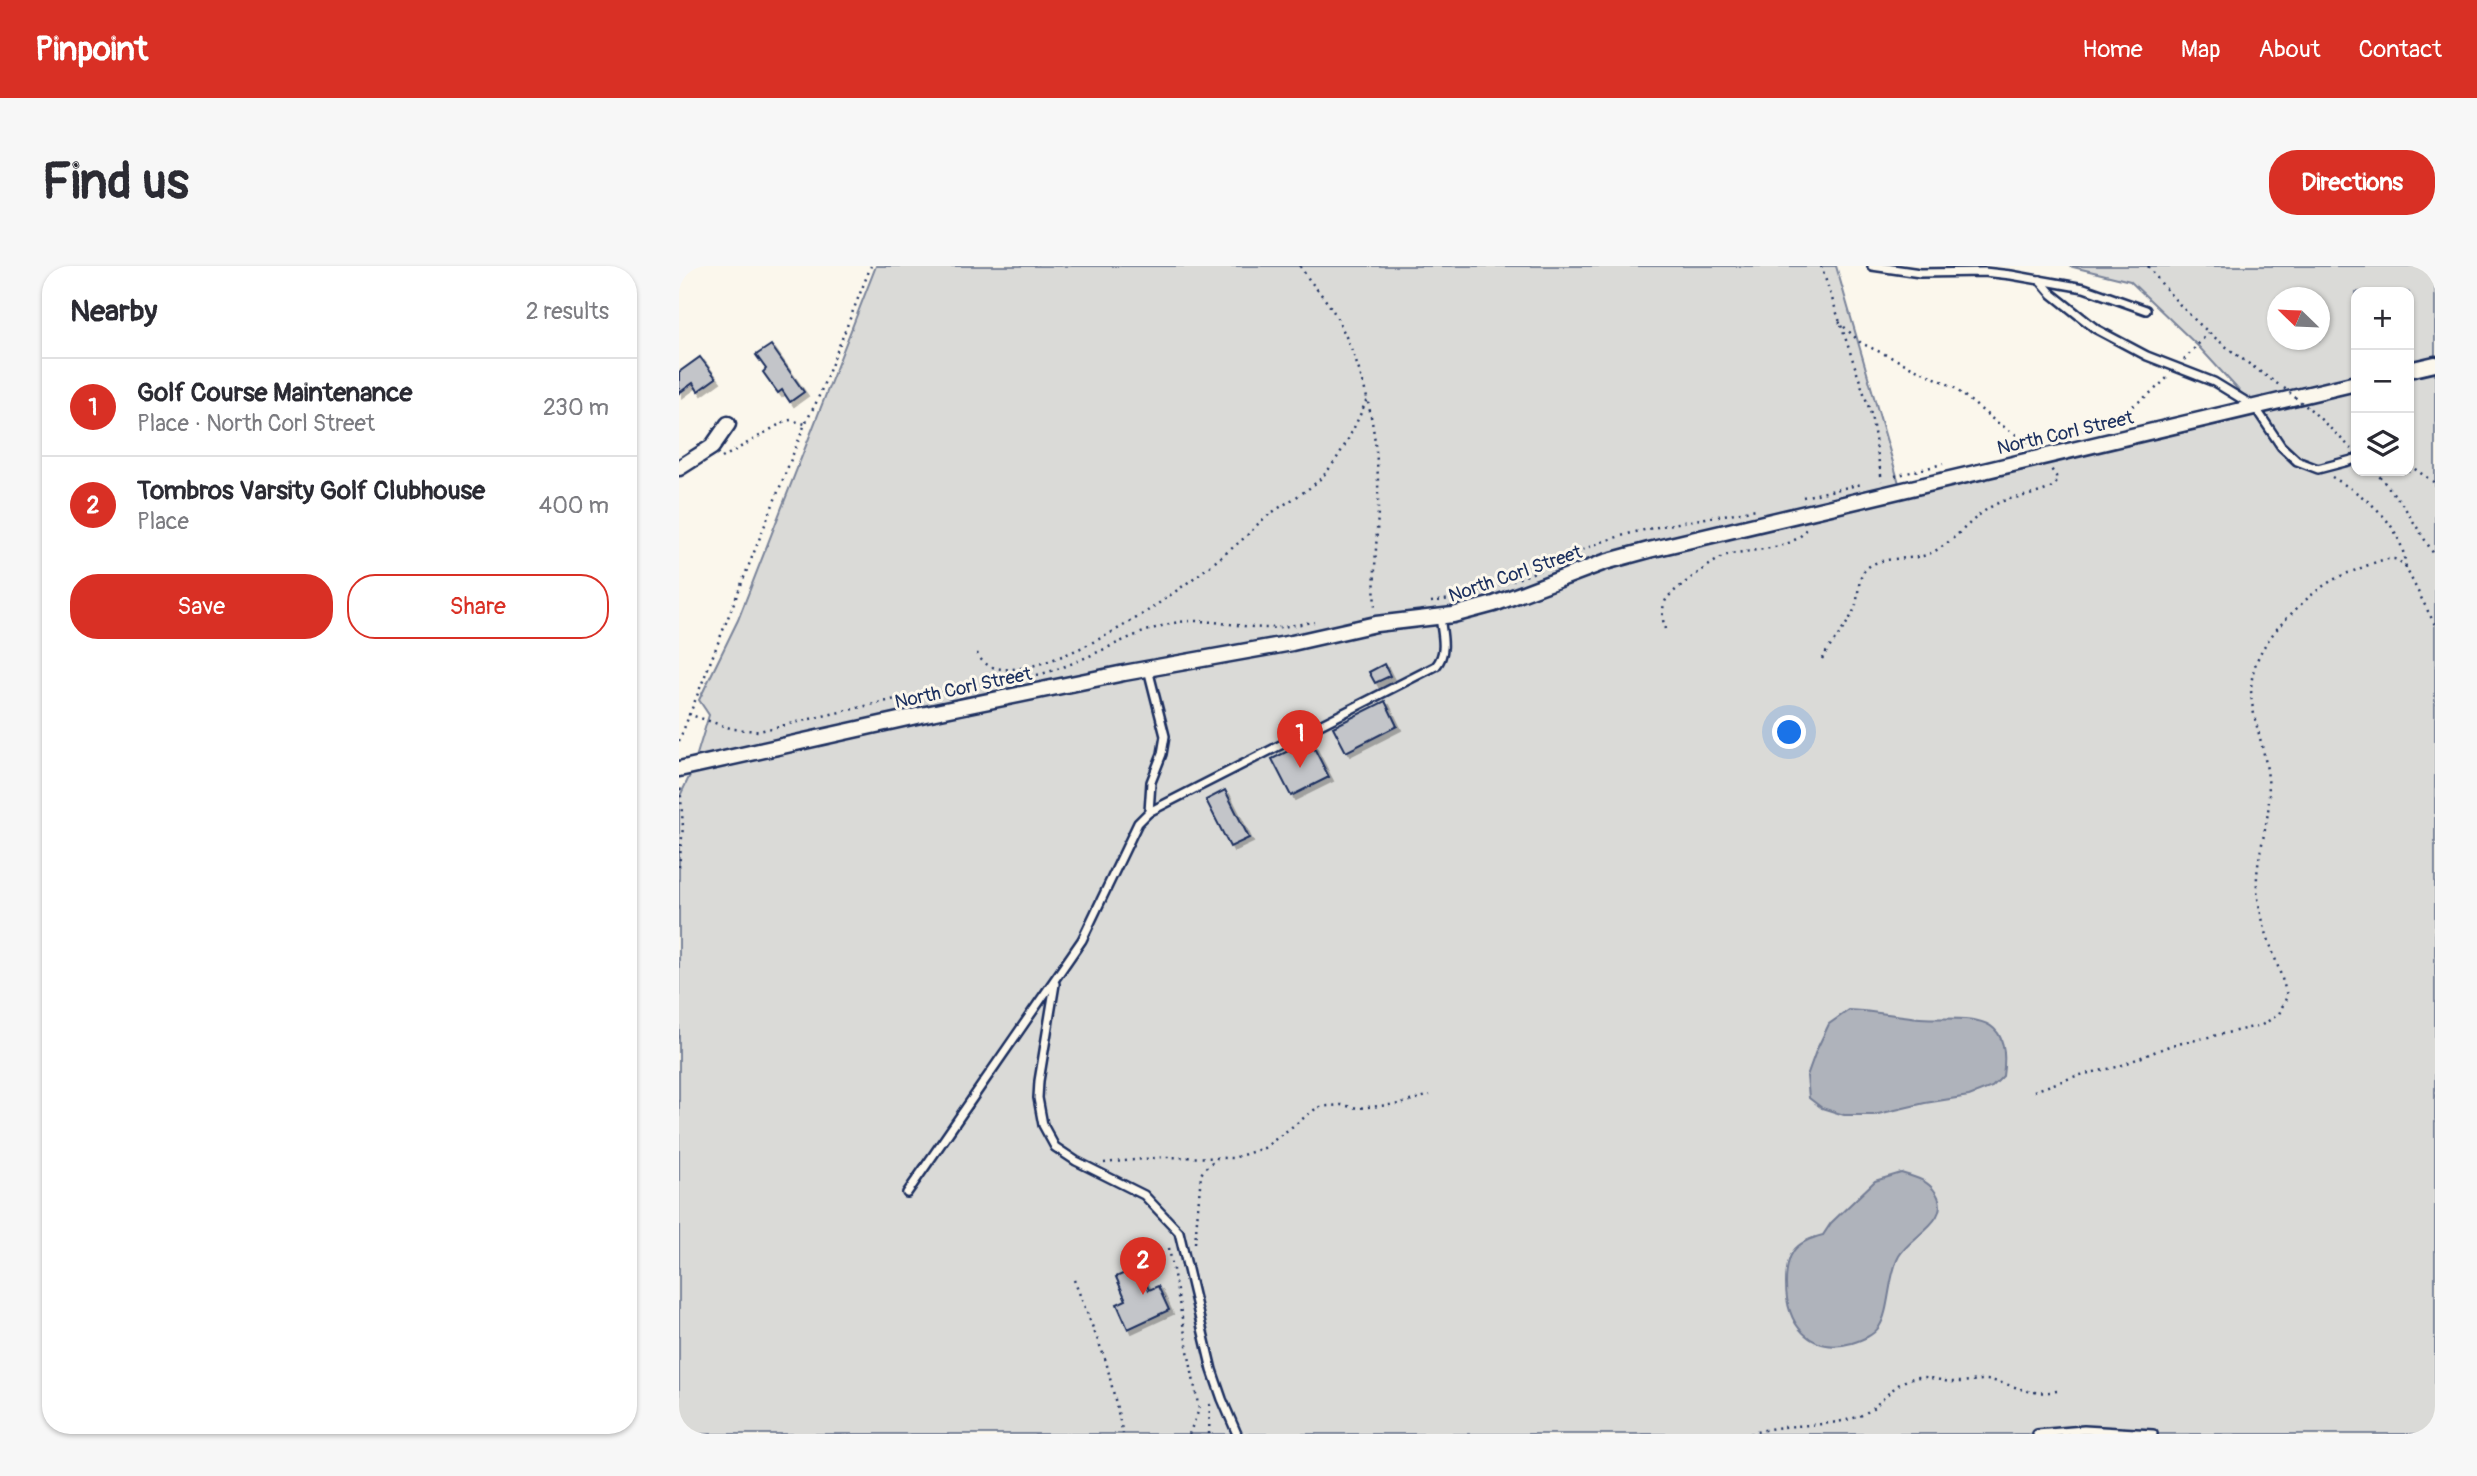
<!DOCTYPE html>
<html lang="en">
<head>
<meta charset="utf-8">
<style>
	body { margin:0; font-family:Pangolin,sans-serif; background:#f7f7f7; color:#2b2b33 }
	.controls { position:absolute; right:21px; top:21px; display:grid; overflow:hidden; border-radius:14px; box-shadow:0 2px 5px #0004 }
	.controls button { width:63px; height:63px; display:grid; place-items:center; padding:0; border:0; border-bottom:2px solid #e1e1e2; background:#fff; color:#2b2b33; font:35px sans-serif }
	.compass { position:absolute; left:1588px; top:21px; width:63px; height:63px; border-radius:50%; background:#fff; box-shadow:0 2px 5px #0004; rotate:293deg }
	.you { position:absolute; left:1111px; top:467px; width:24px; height:24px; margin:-18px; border:5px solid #fff; border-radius:50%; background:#1a73e8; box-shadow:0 0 0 10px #1a73e833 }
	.badge { display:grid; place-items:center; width:46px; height:46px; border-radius:50%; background:#d93025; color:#fff; font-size:23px; font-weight:700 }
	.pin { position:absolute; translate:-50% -58px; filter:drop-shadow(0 2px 4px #0008) }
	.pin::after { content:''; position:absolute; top:37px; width:24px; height:21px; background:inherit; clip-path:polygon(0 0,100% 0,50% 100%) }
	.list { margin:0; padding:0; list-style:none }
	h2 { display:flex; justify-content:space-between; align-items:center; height:91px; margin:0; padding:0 28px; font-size:30px }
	h2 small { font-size:23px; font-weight:400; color:#7c7c81 }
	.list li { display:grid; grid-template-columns:46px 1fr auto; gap:21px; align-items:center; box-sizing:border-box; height:98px; padding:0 28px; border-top:2px solid #e1e1e2 }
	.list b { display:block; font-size:26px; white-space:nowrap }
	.list p { margin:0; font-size:23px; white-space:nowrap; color:#7c7c81 }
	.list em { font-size:23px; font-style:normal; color:#7c7c81 }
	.actions { display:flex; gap:14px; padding:21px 28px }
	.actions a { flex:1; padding:16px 0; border:2px solid #d93025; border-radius:28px; text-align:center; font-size:24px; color:#d93025 }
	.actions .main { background:#d93025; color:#fff }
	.icon { flex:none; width:38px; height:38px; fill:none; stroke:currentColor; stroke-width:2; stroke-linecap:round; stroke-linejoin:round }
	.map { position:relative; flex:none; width:1756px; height:1168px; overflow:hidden; border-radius:28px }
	header { display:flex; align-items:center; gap:42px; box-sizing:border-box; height:98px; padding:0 35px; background:#d93025; color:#fff }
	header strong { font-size:33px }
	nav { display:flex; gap:38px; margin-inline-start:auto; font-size:24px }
	.intro { display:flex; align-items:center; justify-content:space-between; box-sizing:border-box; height:168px; padding:0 42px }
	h1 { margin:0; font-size:49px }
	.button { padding:18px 32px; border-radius:28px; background:#d93025; color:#fff; font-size:24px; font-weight:700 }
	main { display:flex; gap:42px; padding:0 42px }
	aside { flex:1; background:#fff; border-radius:28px; box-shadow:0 2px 5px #0004 }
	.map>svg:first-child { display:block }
	.green { fill:#dadad7; stroke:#7a849a; stroke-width:2; fill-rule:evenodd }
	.water { fill:#afb3bb; stroke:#747e96; stroke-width:2 }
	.building { fill:#c3c5c9; stroke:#1b2f5e; stroke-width:2; filter:url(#shadow) }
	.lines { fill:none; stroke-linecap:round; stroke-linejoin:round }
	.service-casing { stroke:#1b2f5e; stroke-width:12 }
	.minor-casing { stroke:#1b2f5e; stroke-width:19 }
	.path { stroke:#1b2f5e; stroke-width:2.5; stroke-dasharray:2 5; stroke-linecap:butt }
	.service { stroke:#fbf7ec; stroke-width:7 }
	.minor { stroke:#fbf7ec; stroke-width:14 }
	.path-bridge { stroke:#1b2f5e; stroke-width:2.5; stroke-dasharray:2 5; stroke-linecap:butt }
	.labels { text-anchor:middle; stroke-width:6; stroke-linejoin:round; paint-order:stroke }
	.street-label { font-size:19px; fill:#1b2f5e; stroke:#fbf7ec }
</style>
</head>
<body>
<header>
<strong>Pinpoint</strong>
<nav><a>Home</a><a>Map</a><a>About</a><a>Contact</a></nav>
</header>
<div class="intro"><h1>Find us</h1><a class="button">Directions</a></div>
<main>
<aside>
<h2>Nearby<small>2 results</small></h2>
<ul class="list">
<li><span class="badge">1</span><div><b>Golf Course Maintenance</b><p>Place · North Corl Street</p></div><em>230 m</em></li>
<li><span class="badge">2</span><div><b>Tombros Varsity Golf Clubhouse</b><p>Place</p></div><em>400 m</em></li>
</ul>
<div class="actions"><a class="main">Save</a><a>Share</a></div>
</aside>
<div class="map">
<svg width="1756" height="1168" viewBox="0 0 1756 1168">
	<defs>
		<filter id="shadow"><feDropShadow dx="4" dy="4" stdDeviation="0" flood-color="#0004"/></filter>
	</defs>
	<rect width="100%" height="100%" fill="#fbf7ec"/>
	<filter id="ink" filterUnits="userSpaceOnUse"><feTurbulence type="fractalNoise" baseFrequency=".0143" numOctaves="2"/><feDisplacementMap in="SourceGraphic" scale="14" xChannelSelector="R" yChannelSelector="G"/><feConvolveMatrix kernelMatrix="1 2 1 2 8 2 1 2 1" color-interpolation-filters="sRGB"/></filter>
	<g filter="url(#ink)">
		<path class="green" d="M 197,0 L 1157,0 L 1222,224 L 1575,141 L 1520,81 L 1451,15 L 1390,0 L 1756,0 L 1756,1168 L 0,1168 L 0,532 L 13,505 L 30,449 L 20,434 L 59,354 ZM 1677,26 L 1730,26 L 1730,205 L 1677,205 ZM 1598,32 L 1640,32 L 1640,74 L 1598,74 Z"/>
		<g class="water">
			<path d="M 1170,744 C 1194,745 1217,750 1241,752 C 1288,755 1334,741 1324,810 L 1313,821 L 1290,830 L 1246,837 L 1195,849 L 1165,849 L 1143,842 L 1130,832 L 1128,810 L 1137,785 L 1150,758 Z"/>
			<path d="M 1222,907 C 1236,911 1249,914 1257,927 C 1274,954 1232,969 1220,990 C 1209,1009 1211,1045 1200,1061 C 1194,1070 1182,1074 1173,1077 C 1130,1089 1107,1057 1107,1018 C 1107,988 1115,976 1144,969 L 1152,957 L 1196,915 Z"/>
		</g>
		<g class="building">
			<polygon points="92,79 125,126 111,136 103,124 99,127 84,106 87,103 77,89"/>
			<polygon points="21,91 37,112 19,125 14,117 0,127 0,106"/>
			<polygon points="705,398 711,410 696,417 690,406"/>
			<polygon points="706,435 718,460 667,486 654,461"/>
			<polygon points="631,474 650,511 612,530 593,493"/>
			<polygon points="546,524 570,572 551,581 527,534"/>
			<polygon points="459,1001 470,1024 479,1020 490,1044 449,1063 438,1038 447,1034 437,1011"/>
		</g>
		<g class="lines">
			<defs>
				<g id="service">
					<polyline points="1193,0 1241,7 1305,6 1332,9 1405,22 1467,44"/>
					<polyline points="1361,14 1373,28 1417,63 1468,90 1535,116 1576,141 1602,180 1618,195 1639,203 1677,193"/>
					<polyline points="469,403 486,470 483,488 472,516 470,546"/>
					<polyline points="376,718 360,815 359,832 364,859 376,881 397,895 465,929 500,966 533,1104 543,1133 558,1168"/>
					<path d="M 228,927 L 403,674 L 459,557 L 470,546 L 757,400 C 769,386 763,368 761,351"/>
					<polyline points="1358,1168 1405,1164 1474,1168"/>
				</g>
				<g id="minor">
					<polyline points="1730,104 1756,98"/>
					<polyline points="0,202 33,181 49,158"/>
					<polyline points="0,503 242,449 445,407 613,377 697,358 774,349 815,338 926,296 970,284 1677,117"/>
				</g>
			</defs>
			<use href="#service" class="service-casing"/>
			<use href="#minor" class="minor-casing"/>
			<g class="path">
				<path d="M 621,0 C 632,19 648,32 658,52 C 689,112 701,176 699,243 C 698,277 694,311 696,345"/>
				<polyline points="1142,0 1192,148 1203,215"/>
				<path d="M 1469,0 C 1509,55 1548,83 1603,121"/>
				<polyline points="1160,56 1182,77 1273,120 1316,155 1353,179"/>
				<polyline points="1505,94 1529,67"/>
				<polyline points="1631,143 1674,184"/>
				<path d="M 1397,167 C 1433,155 1465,136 1491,109"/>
				<polyline points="43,192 106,155 112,154 126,158"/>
				<polyline points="1730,199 1756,217"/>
				<polyline points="1696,205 1724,239 1756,290"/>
				<polyline points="1216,210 1264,198"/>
				<path d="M 1653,211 C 1689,232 1723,257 1727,302"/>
				<polyline points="1124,231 1183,218"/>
				<path d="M 752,336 C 792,331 833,316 870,300 C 890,291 909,280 929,274 C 978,258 1028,253 1077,243"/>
				<path d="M 986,363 C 983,353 982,339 989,331 C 996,323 1038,292 1048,289 C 1069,283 1118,285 1128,261"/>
				<path d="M 298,387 C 319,435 442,363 470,344 C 502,322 535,298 564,273 C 572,266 579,257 587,251 C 605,237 628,227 644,210 C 664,188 677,158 689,131"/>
				<path d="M 1143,393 C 1152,377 1168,361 1175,344 C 1181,332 1177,313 1187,303 C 1200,290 1228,294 1244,290 C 1274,281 1291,250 1319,237 C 1336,229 1368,230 1378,216 L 1377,210 L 1372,203"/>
				<path d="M 358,409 C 408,397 450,365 500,356 C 528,352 559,361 587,362 C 603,362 619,358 635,356"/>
				<polyline points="9,448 54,463 80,465 225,431 321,417"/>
				<polyline points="0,475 126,158 138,135 192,0"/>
				<polyline points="0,601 4,561 1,518"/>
				<path d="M 1355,825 L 1397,810 L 1438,801 L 1490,780 L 1583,759 L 1600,748 L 1608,730 C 1599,694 1581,661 1578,623 C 1576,593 1589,564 1590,533 C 1591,455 1538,422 1610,350 C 1627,333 1645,316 1669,307 C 1679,304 1704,291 1714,293 C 1720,293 1723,298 1727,302 L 1756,359"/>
				<polyline points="425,897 485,891 554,892 585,882 639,841 662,839 679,842 721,838 751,829"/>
				<polyline points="516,977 522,908 529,899 538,893"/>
				<polyline points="490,982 520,1144 510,1168"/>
				<polyline points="395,1014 427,1095 444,1168"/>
				<polyline points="530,1168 531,1139 533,1138"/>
				<path d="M 1071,1168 C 1105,1156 1143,1163 1178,1151 C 1202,1143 1213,1113 1240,1111 C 1251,1110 1261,1115 1272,1116 C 1286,1117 1301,1112 1315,1115 C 1342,1121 1349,1130 1378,1125"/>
			</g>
			<use href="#service" class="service"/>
			<use href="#minor" class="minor"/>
			<polyline class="path-bridge" points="1605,122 1628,141"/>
		</g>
	</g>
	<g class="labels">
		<g class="street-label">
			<text transform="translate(1386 166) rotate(-13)" y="7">North Corl Street</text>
			<text transform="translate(836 307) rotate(-19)" y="7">North Corl Street</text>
			<text transform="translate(284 421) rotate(-12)" y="7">North Corl Street</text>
		</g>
	</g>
</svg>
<div class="controls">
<button>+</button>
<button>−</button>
<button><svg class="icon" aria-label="layers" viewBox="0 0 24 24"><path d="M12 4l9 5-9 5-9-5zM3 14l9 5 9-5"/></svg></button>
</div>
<svg class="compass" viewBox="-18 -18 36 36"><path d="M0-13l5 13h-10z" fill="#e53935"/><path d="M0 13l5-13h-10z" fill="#7c7c81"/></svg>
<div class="you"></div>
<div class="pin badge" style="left:621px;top:502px">1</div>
<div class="pin badge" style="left:464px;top:1029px">2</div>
</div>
</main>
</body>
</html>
